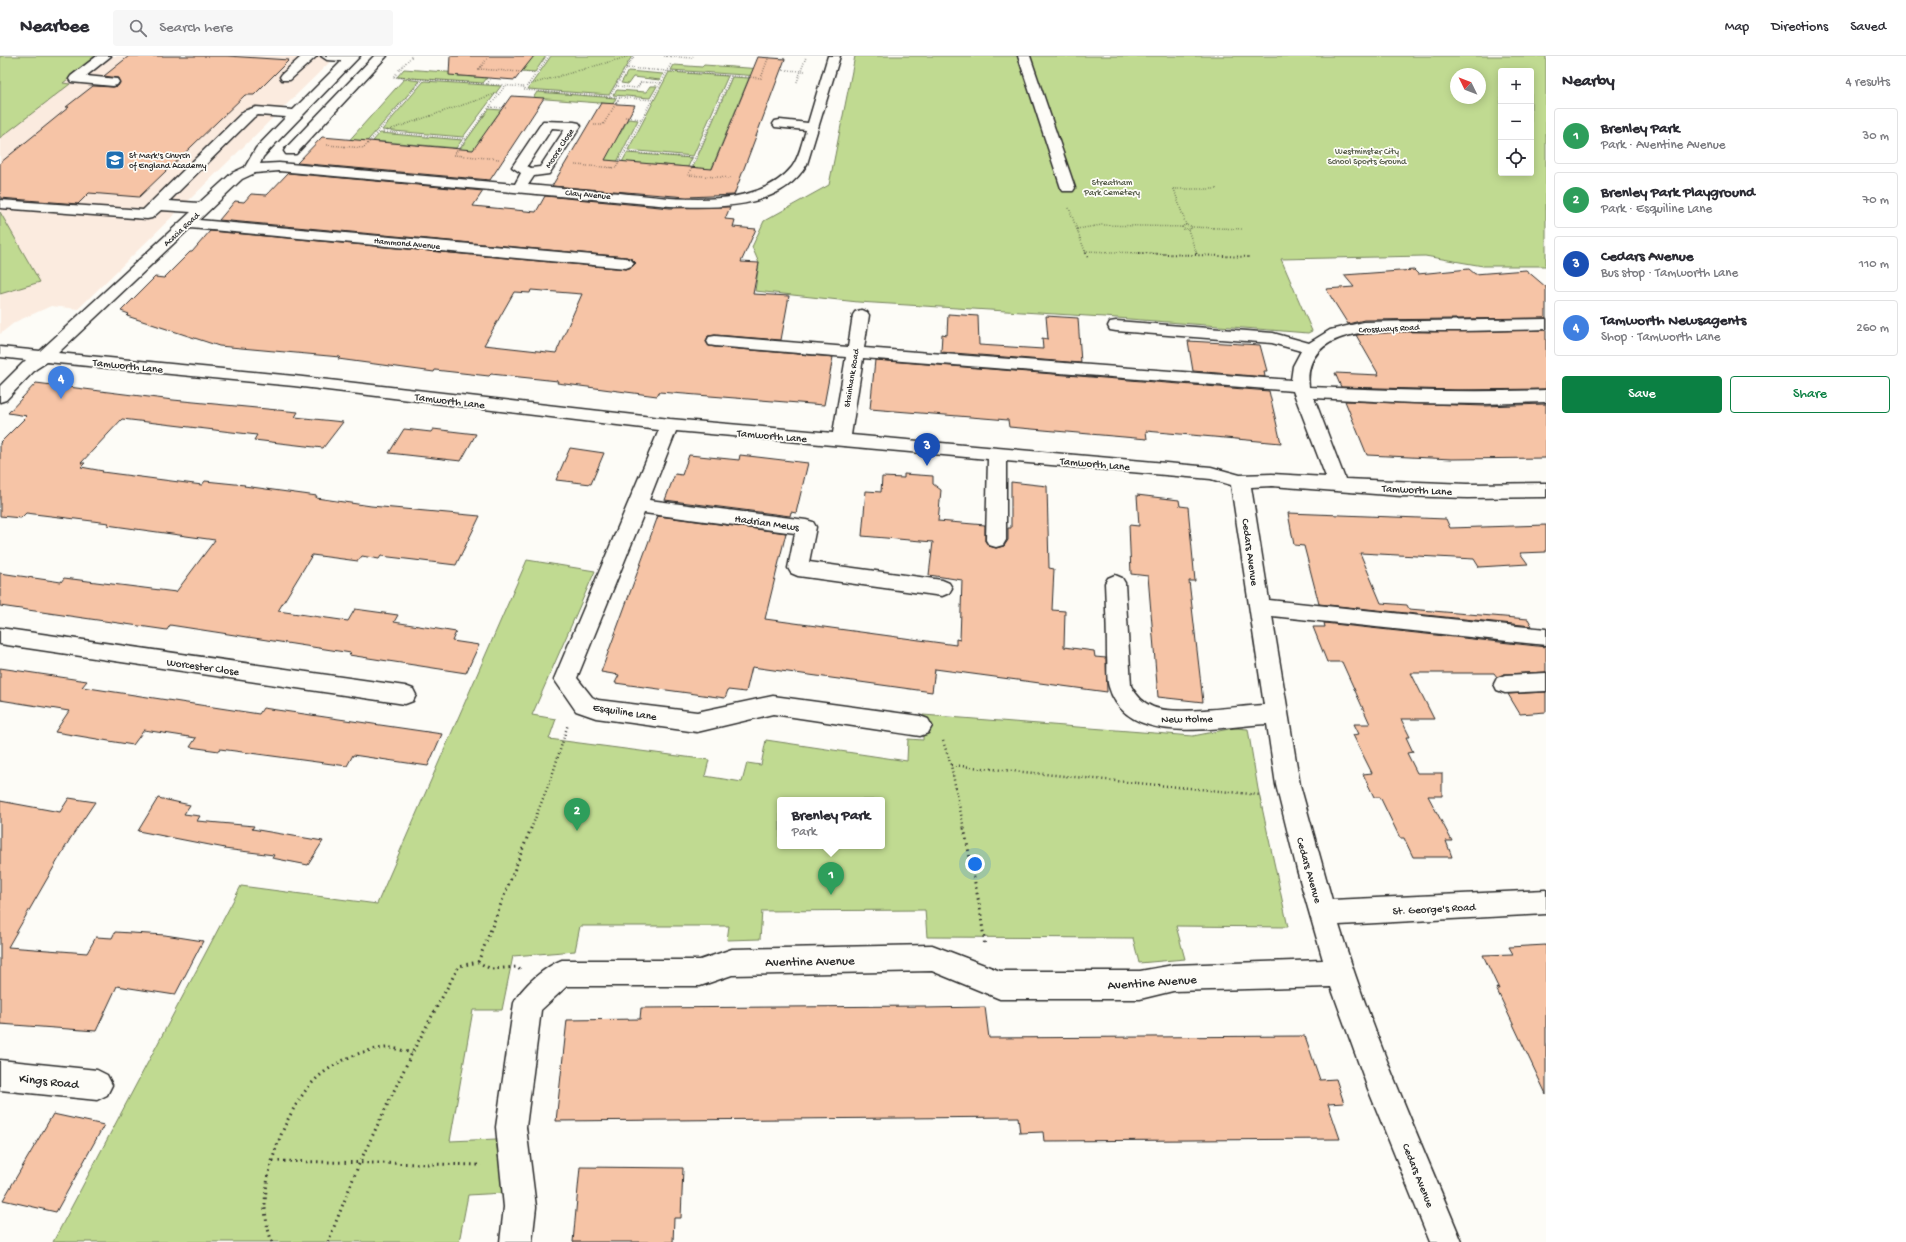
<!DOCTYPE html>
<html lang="en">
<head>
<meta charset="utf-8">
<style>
	body { margin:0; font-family:"Gochi Hand",sans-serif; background:#f7f7f7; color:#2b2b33 }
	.controls { position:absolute; right:12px; top:12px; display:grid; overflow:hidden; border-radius:4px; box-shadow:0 2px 10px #0003 }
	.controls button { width:36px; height:36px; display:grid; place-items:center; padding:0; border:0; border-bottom:1px solid #e1e1e2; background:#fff; color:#2b2b33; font:20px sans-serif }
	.compass { position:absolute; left:1450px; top:12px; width:36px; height:36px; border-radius:50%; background:#fff; box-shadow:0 2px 10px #0003; rotate:313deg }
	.you { position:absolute; left:975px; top:808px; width:14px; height:14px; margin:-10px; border:3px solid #fff; border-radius:50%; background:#1a73e8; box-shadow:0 0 0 6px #1a73e833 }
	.badge { display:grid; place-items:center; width:26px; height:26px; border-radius:50%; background:#0b8043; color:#fff; font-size:13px; font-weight:700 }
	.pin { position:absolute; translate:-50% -33px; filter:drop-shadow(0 1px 2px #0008) }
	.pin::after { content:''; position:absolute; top:21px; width:14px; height:12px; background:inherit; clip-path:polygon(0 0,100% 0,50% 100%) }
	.popup { position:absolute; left:777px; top:741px; width:108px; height:52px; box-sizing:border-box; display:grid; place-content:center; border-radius:4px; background:#fff; filter:drop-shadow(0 1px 3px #0005); font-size:13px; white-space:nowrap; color:#7c7c81 }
	.popup b { font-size:15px; color:#2b2b33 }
	.popup::after { content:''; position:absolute; left:50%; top:100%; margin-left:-8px; border:8px solid transparent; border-top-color:#fff }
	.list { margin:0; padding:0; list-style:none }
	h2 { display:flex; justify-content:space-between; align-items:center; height:52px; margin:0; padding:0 16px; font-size:17px }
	h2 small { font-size:13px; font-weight:400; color:#7c7c81 }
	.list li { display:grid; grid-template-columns:26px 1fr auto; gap:12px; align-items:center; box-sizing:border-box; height:56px; margin:0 8px 8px; padding:0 8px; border:1px solid #e1e1e2; border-radius:4px }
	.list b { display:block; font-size:15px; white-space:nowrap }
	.list p { margin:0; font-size:13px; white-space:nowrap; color:#7c7c81 }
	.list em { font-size:13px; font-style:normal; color:#7c7c81 }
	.actions { display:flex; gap:8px; padding:12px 16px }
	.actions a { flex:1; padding:9px 0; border:1px solid #0b8043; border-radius:4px; text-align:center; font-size:14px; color:#0b8043 }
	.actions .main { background:#0b8043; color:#fff }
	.icon { flex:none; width:22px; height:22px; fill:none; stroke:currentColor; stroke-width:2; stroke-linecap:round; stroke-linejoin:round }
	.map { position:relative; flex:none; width:1546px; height:1186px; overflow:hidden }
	header { display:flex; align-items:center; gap:24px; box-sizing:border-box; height:56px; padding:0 20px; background:#fff; border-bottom:1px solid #e1e1e2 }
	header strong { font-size:19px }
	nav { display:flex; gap:22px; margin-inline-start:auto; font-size:14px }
	.search { width:280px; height:36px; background:#f7f7f7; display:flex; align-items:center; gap:10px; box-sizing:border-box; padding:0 14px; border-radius:4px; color:#7c7c81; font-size:15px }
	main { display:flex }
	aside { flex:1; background:#fff }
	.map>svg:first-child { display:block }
	.built { fill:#fbebdf }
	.green { fill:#c0da91; stroke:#76825e; fill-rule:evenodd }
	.building { fill:#f6c4a6; stroke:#2b2b2b; fill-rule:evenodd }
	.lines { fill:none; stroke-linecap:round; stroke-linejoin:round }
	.minor-casing { stroke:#2b2b2b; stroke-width:3 }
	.path-far3 { stroke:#2b2b2b; stroke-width:1.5; stroke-dasharray:0.5 2; stroke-linecap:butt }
	.path-far2 { stroke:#2b2b2b; stroke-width:2; stroke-dasharray:1 2.5; stroke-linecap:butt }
	.path-far1 { stroke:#2b2b2b; stroke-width:2.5; stroke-dasharray:1 3; stroke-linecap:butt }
	.path { stroke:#2b2b2b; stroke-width:3; stroke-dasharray:1.5 4; stroke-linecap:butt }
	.minor { fill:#fdfcf7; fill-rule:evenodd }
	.labels { text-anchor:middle; stroke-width:3.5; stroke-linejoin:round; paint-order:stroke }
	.far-street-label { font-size:9px; fill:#2b2b2b; stroke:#fdfcf7 }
	.far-park-label { font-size:9px; fill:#505744; stroke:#fdfcf7 }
	.far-poi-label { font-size:9px; fill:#2b2b2b; stroke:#fdfcf7; text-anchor:start }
	.street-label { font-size:11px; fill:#2b2b2b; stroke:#fdfcf7 }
	.near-street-label { font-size:13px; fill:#2b2b2b; stroke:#fdfcf7 }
</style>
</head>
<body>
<header>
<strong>Nearbee</strong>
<div class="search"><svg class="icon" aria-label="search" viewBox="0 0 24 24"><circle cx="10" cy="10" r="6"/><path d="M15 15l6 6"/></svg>Search here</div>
<nav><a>Map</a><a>Directions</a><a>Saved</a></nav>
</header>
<main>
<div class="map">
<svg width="1546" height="1186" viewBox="0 0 1546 1186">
	<rect width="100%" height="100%" fill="#fdfcf7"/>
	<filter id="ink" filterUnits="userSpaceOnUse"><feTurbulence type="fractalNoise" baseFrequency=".025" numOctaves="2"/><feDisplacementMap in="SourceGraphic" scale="8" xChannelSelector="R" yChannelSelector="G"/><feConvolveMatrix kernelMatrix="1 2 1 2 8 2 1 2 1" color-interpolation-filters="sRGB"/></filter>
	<g filter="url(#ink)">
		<polygon class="built" points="0,0 336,0 78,253 51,250 15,266 0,278"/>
		<g class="green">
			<polygon points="0,0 98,0 63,27 70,28 0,82"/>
			<polygon points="533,0 546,0 535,16 522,15"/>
			<polygon points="551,0 632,0 609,39 528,33"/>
			<path d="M 855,0 L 1546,0 L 1546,210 L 1483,210 L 1425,200 L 1281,203 L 1312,275 L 1308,277 L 1104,261 L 858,246 L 755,235 L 759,207 L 752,191 L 764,165 L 829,129 ZM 1501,15 L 1531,15 L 1531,117 L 1501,117 ZM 1456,18 L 1480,18 L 1480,42 L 1456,42 Z"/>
			<polygon points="674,9 702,11 704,9 762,13 759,20 671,14"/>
			<polygon points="404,13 460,17 458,20 487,22 483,27 397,21"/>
			<polygon points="628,15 663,18 660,24 633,21 628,28 621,27"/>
			<polygon points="669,16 728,20 693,100 628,94"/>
			<polygon points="732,21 749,22 709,119 690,118"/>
			<polygon points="404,23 420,25 362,91 345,89"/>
			<polygon points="424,25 501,30 463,81 382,74"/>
			<polygon points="650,30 657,30 650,42 613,39 617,34 646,36"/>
			<polygon points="537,36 616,42 613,48 533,42"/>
			<polygon points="489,53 501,54 491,68 475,99 457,97"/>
			<polygon points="628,63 638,64 615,110 596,109 614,78 620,78"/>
			<polygon points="380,77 462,84 456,92 373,85"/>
			<polygon points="627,97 692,102 688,111 622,106"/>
			<polygon points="0,156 40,226 0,238"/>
			<path d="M 527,504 L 595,515 L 532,659 L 556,663 L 549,683 L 709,704 L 705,720 L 742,726 L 747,707 L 761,709 L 766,684 L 907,705 L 908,683 L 923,684 L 923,659 L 1193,680 L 1234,672 L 1248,673 L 1258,733 L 1288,871 L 1176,870 L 1185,903 L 1139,907 L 1133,882 L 927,881 L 925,854 L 762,855 L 760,883 L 727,884 L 729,870 L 580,870 L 575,895 L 513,900 L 502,954 L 473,954 L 450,1085 L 496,1083 L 503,1137 L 468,1139 L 459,1186 L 53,1186 L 241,830 L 377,848 ZM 780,744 L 882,744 L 882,790 L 780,790 Z"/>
		</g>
		<g class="building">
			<polygon points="129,0 227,0 289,4 254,39 245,39 139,141 89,137 78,148 0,142 0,107 69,51 66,51 93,30 113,31 118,30 120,27 118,22 104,20"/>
			<polygon points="450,0 534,0 515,24 449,19"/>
			<polygon points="758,1 785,3 734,139 687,141 552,130 601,47 635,49 605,104 712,113"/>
			<polygon points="511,40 544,42 490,124 297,107 322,81 473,94"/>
			<path d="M 288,117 L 483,135 L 473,150 L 536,156 L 545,140 L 670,152 L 730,151 L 725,163 L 735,164 L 733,171 L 756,173 L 741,206 L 759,207 L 753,238 L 789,240 L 781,284 L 715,279 L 708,280 L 706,286 L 709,290 L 715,291 L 833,301 L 824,349 L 659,336 L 657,340 L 557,327 L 558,325 L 491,318 L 489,320 L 435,314 L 434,316 L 338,303 L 340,301 L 219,290 L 127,260 L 129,258 L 121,255 L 155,221 L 164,222 L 190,196 L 192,196 L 210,175 L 626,213 L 632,211 L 636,207 L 632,203 L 626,201 L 219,164 L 235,145 L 244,146 L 251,138 L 267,139 ZM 531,234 L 582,238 L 556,297 L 484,289 L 514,236 L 530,237 Z"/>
			<polygon points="1469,213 1475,218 1526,214 1546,231 1546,262 1364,264 1348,268 1326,233 1354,231 1344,219 1414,214 1418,218"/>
			<polygon points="948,258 978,260 979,289 1043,293 1042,282 1048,283 1046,260 1078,262 1081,307 941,296 942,278 947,279"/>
			<polygon points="1546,274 1546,333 1457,334 1341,331 1335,317 1379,319 1356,279 1401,276"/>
			<polygon points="1188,285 1260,289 1267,315 1264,315 1265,321 1193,315"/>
			<polygon points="875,304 1269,335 1281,387 1146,375 1147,383 1009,371 1008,364 870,353"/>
			<polygon points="36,327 173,344 298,356 295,361 343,366 323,392 254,384 257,379 122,363 81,407 85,407 81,411 103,415 102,416 202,429 205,425 245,429 244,430 317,440 316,442 371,450 480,460 456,509 381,500 379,503 362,500 358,505 312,499 278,555 348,565 355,553 398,559 394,566 456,576 452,585 479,589 466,617 349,599 351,597 170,569 167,574 0,550 0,517 61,526 64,522 176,536 215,484 107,469 109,467 26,457 21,462 0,460 0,387 27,360 8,357"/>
			<polygon points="1345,345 1484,350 1546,348 1546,402 1452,403 1367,399"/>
			<polygon points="404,373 431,376 433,373 476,378 461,405 389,397"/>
			<polygon points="570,392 604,397 591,428 556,424"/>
			<polygon points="689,399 739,404 740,399 808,407 796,457 791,456 790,460 665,444 675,418 682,419"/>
			<polygon points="904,418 933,420 933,428 941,434 938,465 985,469 985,485 989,490 996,492 1004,490 1008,484 1008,472 1011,472 1011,426 1047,430 1049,512 1054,513 1052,554 1065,555 1064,591 1094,595 1095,601 1106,602 1107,636 935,613 932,636 752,611 746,636 728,634 725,642 615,627 619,619 601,616 658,460 786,477 765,563 956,589 956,583 960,584 962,524 929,519 933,486 862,480 866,435 881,436 882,421 904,422"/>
			<polygon points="1137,439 1179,444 1180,450 1188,451 1195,525 1189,525 1203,646 1158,641 1148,520 1131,518 1129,469 1139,470"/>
			<polygon points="1288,457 1446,463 1450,472 1546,469 1546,496 1520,497 1528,508 1479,511 1474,503 1360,497 1381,547 1407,549 1409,553 1528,563 1532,570 1319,548 1304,490 1294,489"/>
			<polygon points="1324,567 1546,591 1546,616 1505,618 1497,621 1494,617 1411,617 1434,663 1401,663 1410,681 1406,681 1413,696 1407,697 1417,717 1442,717 1442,740 1428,740 1452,785 1446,785 1452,801 1413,801 1404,782 1400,782 1380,741 1374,741 1363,718 1372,717 1353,679 1359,678 1354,668 1370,668 1342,606 1327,606 1313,571 1325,571"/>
			<polygon points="0,612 87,625 82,631 259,658 263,652 442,678 428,710 353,699 347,710 220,693 219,695 190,691 196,682 144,674 133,689 55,676 69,655 0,644"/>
			<polygon points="1546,636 1546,656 1520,658 1508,638"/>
			<polygon points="69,742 95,746 70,783 8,891 87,897 96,881 112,882 115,876 165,879 203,885 175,939 117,930 96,975 0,968 0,745 60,756"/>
			<polygon points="158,742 190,749 184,758 200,760 197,765 254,770 252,773 323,785 308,809 272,802 274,799 224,793 225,792 138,775"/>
			<polygon points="1546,889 1546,1038 1496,932 1499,933 1483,899 1513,898 1509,891"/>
			<polygon points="925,950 925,952 985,951 989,982 1305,980 1320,1024 1336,1023 1344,1047 1328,1048 1340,1083 1044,1085 1043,1076 1020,1077 1018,1061 556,1065 567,964 640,963 641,952"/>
			<polygon points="53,1058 104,1069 56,1156 3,1144"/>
			<polygon points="580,1111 683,1112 681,1162 674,1162 673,1186 573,1186"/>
		</g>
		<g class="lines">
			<defs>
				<g id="minor">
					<polygon points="97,0 111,0 86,20 117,23 119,26 117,29 113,30 71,26 69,23 71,20"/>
					<polygon points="302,0 317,0 290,24 282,24 280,21 282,18"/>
					<path d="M 321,0 L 360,0 L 274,89 L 263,101 L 260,108 L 279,107 L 515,128 L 521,117 L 512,111 L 543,65 L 574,66 L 579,67 L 581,70 L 549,118 L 534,120 L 528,129 C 559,132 589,134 620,137 C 669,142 756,156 792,111 C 799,102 802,86 806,74 L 775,71 L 773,68 L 775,65 L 780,64 L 808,67 L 828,0 L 840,0 L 807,108 C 781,154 715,152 670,150 L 279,115 L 255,117 L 242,123 L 199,164 L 626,202 L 631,204 L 634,207 L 631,210 L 626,212 L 190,172 L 58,297 L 294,320 L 670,363 L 833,377 L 846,301 L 715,290 L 709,289 L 707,285 L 709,281 L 715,280 L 848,291 L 853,259 L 855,256 L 861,254 L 867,256 L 869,259 L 864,292 L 1291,324 L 1293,310 L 1301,295 L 1272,287 L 1116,275 L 1110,274 L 1108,270 L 1110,266 L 1116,265 L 1273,277 L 1309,287 L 1330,274 L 1364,266 L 1546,263 L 1546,273 C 1511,274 1475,275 1440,275 C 1398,275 1301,264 1309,331 C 1388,334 1467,337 1546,334 L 1546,346 L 1484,348 L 1414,347 L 1314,342 L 1345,423 L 1467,428 L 1546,427 L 1546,441 L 1467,442 L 1401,440 L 1272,430 L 1251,431 L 1269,544 L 1546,573 L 1546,589 L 1272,560 L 1300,729 L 1332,844 L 1546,834 L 1546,858 L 1339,869 C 1372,978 1419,1081 1462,1186 L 1430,1186 L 1368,1033 L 1331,931 L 1173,935 L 1140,943 L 1000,943 L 932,915 L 732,919 L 700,930 L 567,930 L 541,954 L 526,1071 L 536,1151 L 532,1186 L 500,1186 L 504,1151 L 496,1071 L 514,947 C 521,931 546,910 562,904 L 700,904 L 732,893 L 932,889 L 1000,915 L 1140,915 L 1173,909 L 1323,904 L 1297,814 L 1276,729 L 1267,668 C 1219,670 1127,693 1109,631 C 1106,622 1108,609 1107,600 C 1107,576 1106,551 1105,527 L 1108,522 L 1115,519 L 1122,522 L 1125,527 L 1131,630 C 1136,639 1143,647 1153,651 C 1175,660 1238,650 1264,649 L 1231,429 L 1211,423 L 1006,405 L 1006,484 L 1003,489 L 996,491 L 989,489 L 986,484 L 988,403 L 676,375 L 649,444 L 806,464 L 813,466 L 816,471 L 809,506 L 942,524 L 949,527 L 952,532 L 949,537 L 942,540 L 798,520 L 791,517 L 788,512 L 795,477 L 644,457 L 577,622 L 592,641 L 598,644 L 697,656 L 773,640 L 920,660 L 928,663 L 932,670 L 928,677 L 920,680 L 773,658 L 697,676 L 596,662 L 576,655 L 554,623 L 659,374 L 294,330 L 47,306 L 36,313 L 6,344 L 0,346 L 0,330 L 26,304 L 0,301 L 0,291 L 40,295 L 191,156 L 161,154 L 152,162 L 147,163 L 0,152 L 0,144 L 143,154 L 244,55 L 256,51 L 293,54 L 342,5 L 327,4 ZM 258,59 L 286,61 L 256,92 L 245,111 L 232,117 L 199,147 L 169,145 L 254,61 ZM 552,72 L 565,73 L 540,111 L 531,112 L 527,110 ZM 863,302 L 1293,335 L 1326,421 L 1272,418 L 1240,419 L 1211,411 L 851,379 Z"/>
					<polygon points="374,0 387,0 296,98 286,98 284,95 286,92"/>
					<polygon points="1018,0 1030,0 1075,132 1073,135 1063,135 1061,132"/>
					<polygon points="0,572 405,630 413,633 416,639 413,645 405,648 0,588"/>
					<polygon points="1546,617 1546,635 1505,637 1497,634 1494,628 1497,622 1505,619"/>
					<polygon points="0,1004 97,1014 107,1019 112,1029 107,1039 97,1044 0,1034"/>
				</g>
			</defs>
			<use href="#minor" class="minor-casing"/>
			<g class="path-far3">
				<polyline points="549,0 524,34 653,44"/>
				<polyline points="664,0 692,2 693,0"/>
				<polyline points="487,3 479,13 536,17"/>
				<polyline points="626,12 761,22 769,0"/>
				<polyline points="399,14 412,0"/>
				<polyline points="782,14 805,15"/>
				<polyline points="396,18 393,21 525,31"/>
				<polyline points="731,20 688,119 731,122"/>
				<polyline points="797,26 806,1"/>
				<polyline points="487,28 492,21"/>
				<polyline points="528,29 630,0"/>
				<polyline points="616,30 637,32 641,26 661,27"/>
				<polyline points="610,40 634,0"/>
				<polyline points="490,51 506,52"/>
				<polyline points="625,61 642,63"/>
				<polyline points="594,69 603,69 620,41"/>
				<polyline points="383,76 498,37"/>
				<polyline points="385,76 466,83"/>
				<polyline points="327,89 364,92 422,24"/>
				<polyline points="625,96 695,102"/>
				<polyline points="499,103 454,99 505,30"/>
				<polyline points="575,109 616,112 671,8"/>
				<polyline points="1069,152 1086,198"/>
				<polygon points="1185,169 1190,170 1191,173 1184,173 1182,171"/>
				<polyline points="1186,169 1174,133 1217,133"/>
				<polyline points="1191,171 1243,173"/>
				<polyline points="1077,173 1102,169 1183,171"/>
				<polyline points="1188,174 1197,198"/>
				<polyline points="1085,195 1167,198"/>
			</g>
			<g class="path-far2">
				<polyline points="1086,197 1088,202"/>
				<polyline points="1139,197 1250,201"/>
				<polyline points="1196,197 1197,199"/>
			</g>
			<g class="path-far1">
				<polyline points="943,685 951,709 964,773"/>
				<polyline points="951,709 1261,739"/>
				<polyline points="531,773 553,717 568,668"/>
			</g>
			<g class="path">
				<polyline points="964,772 980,852 985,891"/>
				<polyline points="478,906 531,772"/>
				<polyline points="273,1105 482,1109"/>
				<path d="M 272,1186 C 268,1175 266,1165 265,1153 C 264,1113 287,1050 317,1022 C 335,1006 360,994 385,992 C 394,991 403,995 412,997"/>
				<polyline points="328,1186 359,1108 412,997 459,910 478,906 491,913 517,911 520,914"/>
			</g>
			<use href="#minor" class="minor"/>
		</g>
	</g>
	<defs>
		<symbol id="school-square" viewBox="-11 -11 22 22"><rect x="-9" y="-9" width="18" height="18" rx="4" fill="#1f6fb2" stroke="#fdfcf7"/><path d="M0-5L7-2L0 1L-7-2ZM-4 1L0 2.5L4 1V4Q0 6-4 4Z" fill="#fff"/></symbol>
	</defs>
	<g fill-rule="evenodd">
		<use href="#school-square" x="104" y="93" width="22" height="22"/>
	</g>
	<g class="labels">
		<g class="far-street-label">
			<text transform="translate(559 92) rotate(-57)" y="3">Moore Close</text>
			<text transform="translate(588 138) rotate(5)" y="3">Clay Avenue</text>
			<text transform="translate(181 173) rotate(-43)" y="3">Acacia Road</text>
			<text transform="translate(407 187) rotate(5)" y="3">Hammond Avenue</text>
			<text transform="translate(1389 272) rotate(-3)" y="3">Crossways Road</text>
			<text transform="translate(851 322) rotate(-81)" y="3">Stainbank Road</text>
		</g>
		<g class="far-park-label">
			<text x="1367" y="98">Westminster City<tspan x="1367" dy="10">School Sports Ground</tspan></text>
			<text x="1112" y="129">Streatham<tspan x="1112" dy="10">Park Cemetery</tspan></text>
		</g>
		<g class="far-poi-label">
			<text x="129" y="102">St Mark's Church<tspan x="129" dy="10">of England Academy</tspan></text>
		</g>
		<g class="street-label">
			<text transform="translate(128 309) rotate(6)" y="4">Tamworth Lane</text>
			<text transform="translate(450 344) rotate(7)" y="4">Tamworth Lane</text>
			<text transform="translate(772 379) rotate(5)" y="4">Tamworth Lane</text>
			<text transform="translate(1095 407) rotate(5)" y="4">Tamworth Lane</text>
			<text transform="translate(1417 433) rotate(3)" y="4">Tamworth Lane</text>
			<text transform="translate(767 466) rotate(8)" y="4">Hadrian Mews</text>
			<text transform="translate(1251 496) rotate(82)" y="4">Cedars Avenue</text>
			<text transform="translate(203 610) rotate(8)" y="4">Worcester Close</text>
			<text transform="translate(625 655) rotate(9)" y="4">Esquiline Lane</text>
			<text transform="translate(1187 662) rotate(-1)" y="4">New Holme</text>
			<text transform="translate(1310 814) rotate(74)" y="4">Cedars Avenue</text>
			<text transform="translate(1434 852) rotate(-3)" y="4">St. George's Road</text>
			<text transform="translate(1419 1119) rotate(68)" y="4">Cedars Avenue</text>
		</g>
		<g class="near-street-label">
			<text transform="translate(810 904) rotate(-1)" y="5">Aventine Avenue</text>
			<text transform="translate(1152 925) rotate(-4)" y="5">Aventine Avenue</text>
			<text transform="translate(49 1024) rotate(6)" y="5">Kings Road</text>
		</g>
	</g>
</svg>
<div class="controls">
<button>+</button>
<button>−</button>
<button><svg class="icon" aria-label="locate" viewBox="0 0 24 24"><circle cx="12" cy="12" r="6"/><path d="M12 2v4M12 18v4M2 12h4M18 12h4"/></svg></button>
</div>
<svg class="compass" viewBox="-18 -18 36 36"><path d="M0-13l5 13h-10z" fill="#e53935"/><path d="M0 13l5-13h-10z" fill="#7c7c81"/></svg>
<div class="you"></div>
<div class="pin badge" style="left:831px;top:839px;background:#2e9e5b">1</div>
<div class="popup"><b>Brenley Park</b>Park</div>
<div class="pin badge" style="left:577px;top:775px;background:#2e9e5b">2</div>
<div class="pin badge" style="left:927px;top:410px;background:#1a4fb4">3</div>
<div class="pin badge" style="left:61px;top:343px;background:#3f7fe0">4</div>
</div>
<aside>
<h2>Nearby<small>4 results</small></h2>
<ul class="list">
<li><span class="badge" style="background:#2e9e5b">1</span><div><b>Brenley Park</b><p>Park · Aventine Avenue</p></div><em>30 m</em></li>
<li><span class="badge" style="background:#2e9e5b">2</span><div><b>Brenley Park Playground</b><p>Park · Esquiline Lane</p></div><em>70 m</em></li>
<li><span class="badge" style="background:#1a4fb4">3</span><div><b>Cedars Avenue</b><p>Bus stop · Tamworth Lane</p></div><em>110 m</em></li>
<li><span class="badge" style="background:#3f7fe0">4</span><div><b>Tamworth Newsagents</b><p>Shop · Tamworth Lane</p></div><em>260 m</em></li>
</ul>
<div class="actions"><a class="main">Save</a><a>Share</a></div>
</aside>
</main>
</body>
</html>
